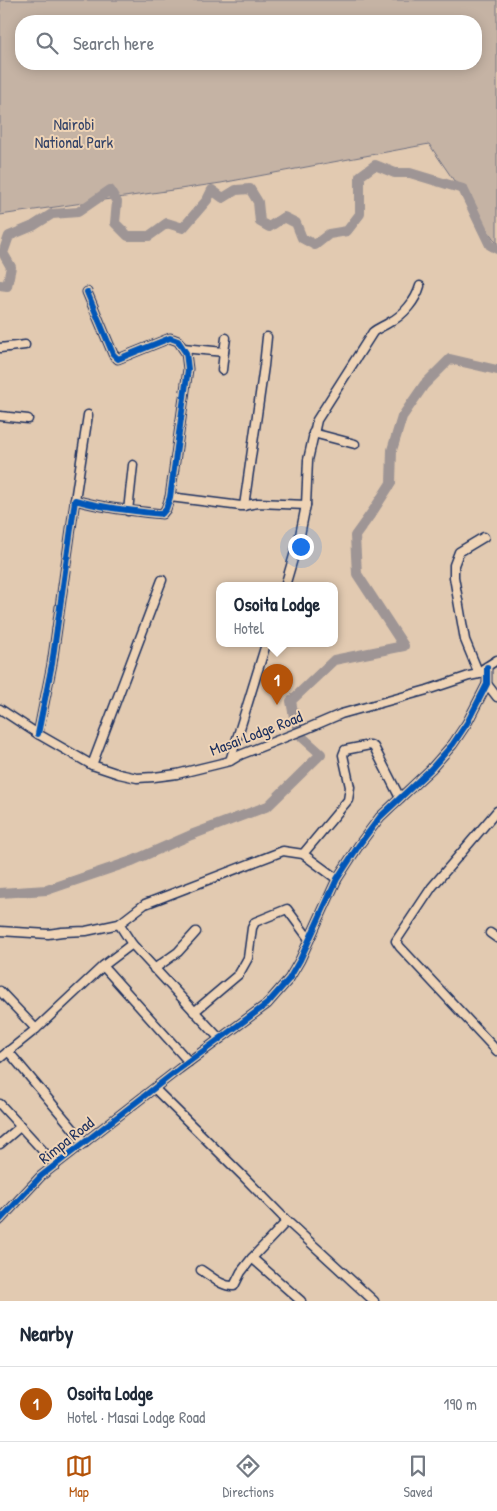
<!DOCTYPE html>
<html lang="en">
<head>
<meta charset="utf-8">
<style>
	body { margin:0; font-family:"Patrick Hand",sans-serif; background:#f2f2f3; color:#1f2937 }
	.you { position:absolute; left:300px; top:546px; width:18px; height:18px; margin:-12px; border:4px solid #fff; border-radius:50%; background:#1a73e8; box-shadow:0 0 0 8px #1a73e833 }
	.badge { display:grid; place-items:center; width:32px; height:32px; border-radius:50%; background:#b45309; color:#fff; font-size:16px; font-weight:700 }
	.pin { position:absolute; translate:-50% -41px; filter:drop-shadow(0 1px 2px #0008) }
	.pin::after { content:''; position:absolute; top:26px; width:18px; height:15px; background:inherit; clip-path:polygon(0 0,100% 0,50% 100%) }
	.popup { position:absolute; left:216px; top:582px; width:122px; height:65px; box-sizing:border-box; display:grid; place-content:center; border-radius:10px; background:#fff; filter:drop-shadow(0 1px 4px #0005); font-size:16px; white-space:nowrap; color:#747a83 }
	.popup b { font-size:19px; color:#1f2937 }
	.popup::after { content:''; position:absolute; left:50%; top:100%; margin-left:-10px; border:10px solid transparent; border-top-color:#fff }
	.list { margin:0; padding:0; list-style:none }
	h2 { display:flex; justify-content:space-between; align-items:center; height:65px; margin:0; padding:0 20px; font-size:21px }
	h2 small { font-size:16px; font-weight:400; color:#747a83 }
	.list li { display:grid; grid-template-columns:32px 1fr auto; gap:15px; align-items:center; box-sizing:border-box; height:75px; padding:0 20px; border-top:1px solid #e0e1e3 }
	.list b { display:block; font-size:19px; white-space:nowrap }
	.list p { margin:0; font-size:16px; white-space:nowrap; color:#747a83 }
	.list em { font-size:16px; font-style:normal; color:#747a83 }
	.icon { flex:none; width:28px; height:28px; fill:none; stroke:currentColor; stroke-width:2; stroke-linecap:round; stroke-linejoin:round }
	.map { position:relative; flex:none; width:497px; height:1301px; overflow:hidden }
	.search { position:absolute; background:#fff; box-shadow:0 2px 12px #0003; left:15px; right:15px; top:15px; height:55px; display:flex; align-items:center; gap:12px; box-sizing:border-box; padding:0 18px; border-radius:20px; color:#747a83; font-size:19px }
	.sheet { height:140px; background:#fff }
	nav { display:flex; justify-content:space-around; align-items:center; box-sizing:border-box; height:70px; border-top:1px solid #e0e1e3; background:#fff; font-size:14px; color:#747a83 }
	nav a { display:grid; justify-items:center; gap:2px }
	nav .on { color:#b45309 }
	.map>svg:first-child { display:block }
	.green { fill:#c5b3a4; stroke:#707181; fill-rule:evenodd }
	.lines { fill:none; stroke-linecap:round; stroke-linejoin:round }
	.river { stroke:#9e9595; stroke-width:10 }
	.minor-casing { stroke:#1b2f5e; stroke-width:11 }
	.minor { stroke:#efd4b6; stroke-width:8 }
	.cycleway-casing { stroke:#efd4b6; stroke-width:9 }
	.cycleway { stroke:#0057b8; stroke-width:6 }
	.labels { text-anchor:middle; stroke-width:4; stroke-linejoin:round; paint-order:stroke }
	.park-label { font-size:16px; fill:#344368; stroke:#efd4b6 }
	.street-label { font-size:16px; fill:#1b2f5e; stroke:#efd4b6 }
</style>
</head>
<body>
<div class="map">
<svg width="497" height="1301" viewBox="0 0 497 1301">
	<rect width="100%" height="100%" fill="#e2cab1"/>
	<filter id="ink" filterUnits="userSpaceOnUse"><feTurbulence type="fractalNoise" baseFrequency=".02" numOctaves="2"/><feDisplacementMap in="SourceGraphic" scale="10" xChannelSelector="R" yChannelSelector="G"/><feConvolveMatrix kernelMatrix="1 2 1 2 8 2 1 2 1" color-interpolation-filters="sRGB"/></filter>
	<g filter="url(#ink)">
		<path class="green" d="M 0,0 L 497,0 L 497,244 L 429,144 L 221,183 L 0,215 ZM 476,21 L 476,64 L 21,64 L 21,21 Z"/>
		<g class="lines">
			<g class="river">
				<polyline points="0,285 7,286 11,267 3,253 9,236 33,226 52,214 78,212 110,190 117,202 115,223 128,236 149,236 167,223 183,228 207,200 212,190 223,198 236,190 250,189 258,202 260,222 269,227 284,217 296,223 302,238 315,245 329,234 347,231 360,214 360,176 375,165 395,173 410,173 463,189 490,245 497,249"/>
				<polyline points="0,893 47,890 132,861 191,835 268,806 321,754 302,737 295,722 291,701 334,660 404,646 357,574 355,536 373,511 391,483 392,450 402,417 424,385 450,359 497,370"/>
			</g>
			<defs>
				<g id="minor">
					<polyline points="0,348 25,345"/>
					<polyline points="183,348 224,352 226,338"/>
					<polyline points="222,370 224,352"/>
					<polyline points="0,416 28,419"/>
					<polyline points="313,433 355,444"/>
					<polyline points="170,497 241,506 258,503 306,505"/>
					<polyline points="75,500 88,415"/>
					<polyline points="244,506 264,366 267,337"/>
					<polyline points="128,511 133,465"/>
					<path d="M 285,586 L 300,535 L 306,505 L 308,460 L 317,420 L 373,332 C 378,328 384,326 390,322 C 404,315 416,300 420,286"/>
					<polyline points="479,674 465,640 454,577 454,565 459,552 484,537"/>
					<polyline points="487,684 497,697"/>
					<polyline points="0,709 38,734 92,765 119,774 137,778 154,777 177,774 230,761 240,755 306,729 341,714 427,690 469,676 479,674 483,669 497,660"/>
					<path d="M 38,734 L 52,664 L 75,500 C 103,508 133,511 162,514 L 166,509 L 170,497 L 188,369 L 186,353 L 178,341 L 170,338 L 118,359 L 113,354 L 87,292"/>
					<polyline points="230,761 266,644"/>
					<polyline points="92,765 162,580"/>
					<polyline points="497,811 432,887 396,941 400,947 497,1051"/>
					<polyline points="303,854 348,800 350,787 343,755 345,750 370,745 374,747 400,798"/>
					<polyline points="119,924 132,944"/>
					<polyline points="0,931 48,934 62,932 86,931 119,924 145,904 283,851 303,854 337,879"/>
					<polyline points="490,933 497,938"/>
					<polyline points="103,966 189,1062"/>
					<polyline points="154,969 178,952 196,932"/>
					<polyline points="0,991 36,1029"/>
					<polyline points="194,1012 239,974 248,958 252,928 255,922 287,909 309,939"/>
					<polyline points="8,1051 85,1143"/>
					<polyline points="0,1058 36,1029 103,966 132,944 220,1039"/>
					<polyline points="155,1089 242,1175 287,1221 374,1301"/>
					<polyline points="0,1104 56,1165"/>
					<polyline points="0,1144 21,1126"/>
					<polyline points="0,1220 41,1176 179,1069 267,1004 289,979 300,960 337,879 359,845 380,817 431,769 453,744 467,723 487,684 487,667"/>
					<polyline points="287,1221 252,1258 301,1301"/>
					<path d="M 201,1270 C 211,1276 222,1287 234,1286 L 241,1272 L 252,1258"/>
				</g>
			</defs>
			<use href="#minor" class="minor-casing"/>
			<use href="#minor" class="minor"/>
			<defs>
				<g id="cycleway">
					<path d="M 38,734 L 52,664 L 75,500 C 103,508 133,511 162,514 L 166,509 L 170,497 L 188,369 L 186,353 L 178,341 L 170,338 L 118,359 L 113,354 L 87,292"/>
					<polyline points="0,1220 41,1176 179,1069 267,1004 289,979 300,960 337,879 359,845 380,817 431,769 453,744 467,723 487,684 487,667"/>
				</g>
			</defs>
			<use href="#cycleway" class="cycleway-casing"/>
			<use href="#cycleway" class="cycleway"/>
		</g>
	</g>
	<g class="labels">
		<g class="park-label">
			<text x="74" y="130">Nairobi<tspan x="74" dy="18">National Park</tspan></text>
		</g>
		<g class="street-label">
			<text transform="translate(256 733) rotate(-21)" y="6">Masai Lodge Road</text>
			<text transform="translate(66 1140) rotate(-38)" y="6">Rimpa Road</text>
		</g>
	</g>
</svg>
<div class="you"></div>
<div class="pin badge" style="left:277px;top:705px">1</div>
<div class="popup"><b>Osoita Lodge</b>Hotel</div>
<div class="search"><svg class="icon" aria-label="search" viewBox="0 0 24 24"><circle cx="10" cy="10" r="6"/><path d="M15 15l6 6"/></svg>Search here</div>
</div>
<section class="sheet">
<h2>Nearby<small></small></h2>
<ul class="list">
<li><span class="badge">1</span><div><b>Osoita Lodge</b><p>Hotel · Masai Lodge Road</p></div><em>190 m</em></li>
</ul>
</section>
<nav>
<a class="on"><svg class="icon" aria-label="map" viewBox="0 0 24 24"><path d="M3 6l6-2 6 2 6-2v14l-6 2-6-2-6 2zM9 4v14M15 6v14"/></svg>Map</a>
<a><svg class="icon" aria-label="directions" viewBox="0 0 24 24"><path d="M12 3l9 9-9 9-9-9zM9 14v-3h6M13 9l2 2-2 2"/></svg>Directions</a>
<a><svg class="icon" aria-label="saved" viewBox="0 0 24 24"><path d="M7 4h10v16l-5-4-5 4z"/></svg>Saved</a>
</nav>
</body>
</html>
